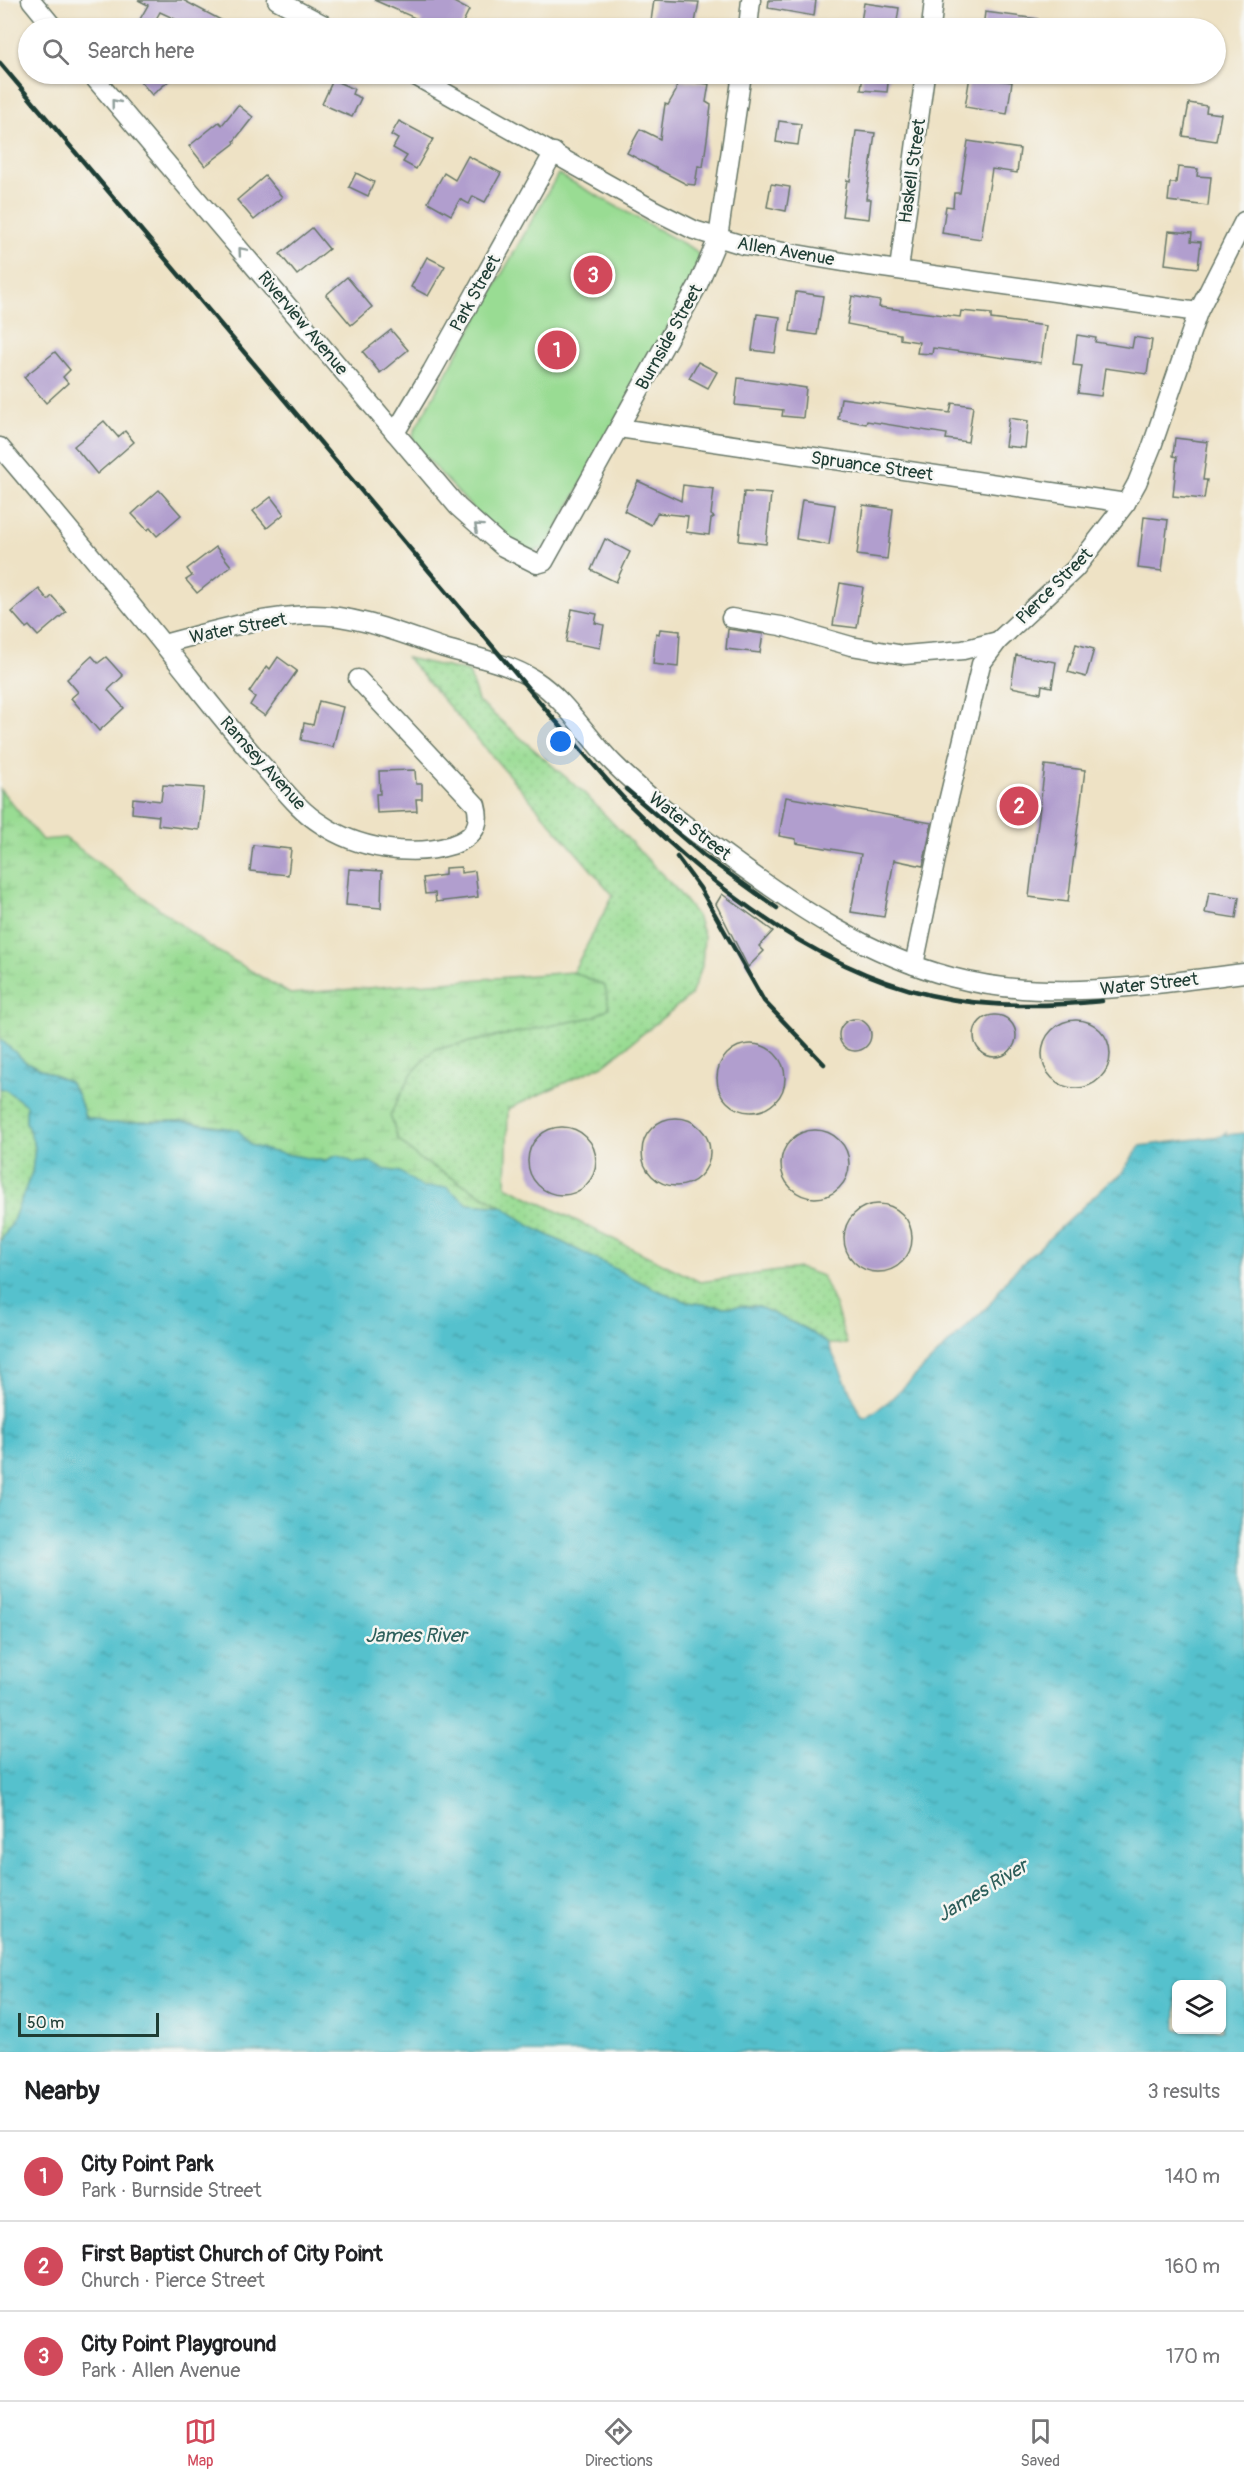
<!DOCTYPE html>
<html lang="en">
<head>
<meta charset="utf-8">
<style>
	body { margin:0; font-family:Pangolin,sans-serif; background:#f2f2f2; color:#202124 }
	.controls { position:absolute; right:18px; bottom:18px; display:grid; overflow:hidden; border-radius:9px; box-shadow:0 2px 4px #0004 }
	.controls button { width:54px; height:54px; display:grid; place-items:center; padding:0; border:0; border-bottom:2px solid #e0e0e0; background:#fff; color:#202124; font:30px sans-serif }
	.scale { position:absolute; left:18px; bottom:15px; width:141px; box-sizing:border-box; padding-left:6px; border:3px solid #1f3d34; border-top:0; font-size:16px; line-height:21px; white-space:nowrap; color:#1f3d34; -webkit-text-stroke:4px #f6f6f2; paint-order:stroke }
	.you { position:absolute; left:561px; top:742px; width:21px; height:21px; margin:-15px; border:4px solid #fff; border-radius:50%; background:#1a73e8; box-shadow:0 0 0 9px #1a73e833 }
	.badge { display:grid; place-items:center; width:39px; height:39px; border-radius:50%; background:#d1495b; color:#fff; font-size:20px; font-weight:700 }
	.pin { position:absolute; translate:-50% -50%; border:3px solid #fff; box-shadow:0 2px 6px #0006 }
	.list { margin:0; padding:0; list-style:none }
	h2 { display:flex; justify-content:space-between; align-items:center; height:78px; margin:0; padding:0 24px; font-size:26px }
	h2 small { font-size:20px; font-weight:400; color:#757577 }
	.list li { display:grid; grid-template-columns:39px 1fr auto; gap:18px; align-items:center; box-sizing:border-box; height:90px; padding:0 24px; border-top:2px solid #e0e0e0 }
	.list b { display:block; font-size:22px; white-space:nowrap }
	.list p { margin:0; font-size:20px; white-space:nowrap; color:#757577 }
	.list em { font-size:20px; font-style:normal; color:#757577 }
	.icon { flex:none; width:33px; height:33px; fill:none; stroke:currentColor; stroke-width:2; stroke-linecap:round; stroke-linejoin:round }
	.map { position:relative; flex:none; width:1244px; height:2052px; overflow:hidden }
	.search { position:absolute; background:#fff; box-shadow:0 2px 4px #0004; left:18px; right:18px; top:18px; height:66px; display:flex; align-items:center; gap:15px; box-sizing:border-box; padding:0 21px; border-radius:33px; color:#757577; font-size:22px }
	.sheet { height:348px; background:#fff }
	nav { display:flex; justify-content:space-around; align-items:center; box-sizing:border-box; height:84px; border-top:2px solid #e0e0e0; background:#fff; font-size:16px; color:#757577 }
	nav a { display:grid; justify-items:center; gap:3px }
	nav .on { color:#d1495b }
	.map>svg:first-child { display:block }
	.grass { fill:url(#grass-dots); stroke:#5c8c64; stroke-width:1.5 }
	.wetland { fill:url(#wetland-marsh); stroke:#5c8c64; stroke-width:1.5 }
	.park { fill:#99dc93; stroke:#5c8c64; stroke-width:1.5 }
	.water { fill:url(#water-ripples); stroke:#3a7f80; stroke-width:1.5; fill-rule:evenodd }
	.building { fill:#b19ece }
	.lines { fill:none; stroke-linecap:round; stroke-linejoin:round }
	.minor-casing { stroke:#677767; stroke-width:21 }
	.minor { stroke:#fff; stroke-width:18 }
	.rail { stroke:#1f3d34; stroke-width:4.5 }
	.oneway { stroke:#8f9e9a }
	.labels { text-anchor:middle; stroke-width:5; stroke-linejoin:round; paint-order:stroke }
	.street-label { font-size:18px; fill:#1f3d34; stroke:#f6f6f2 }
	.water-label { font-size:20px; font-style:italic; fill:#2c5e5a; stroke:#f6f6f2 }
</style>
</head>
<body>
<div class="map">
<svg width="1244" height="2052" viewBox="0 0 1244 2052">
	<defs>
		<pattern id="grass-dots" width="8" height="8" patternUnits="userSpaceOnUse" patternTransform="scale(1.5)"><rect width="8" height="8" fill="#99dc93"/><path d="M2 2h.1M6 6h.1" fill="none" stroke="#83be7f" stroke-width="1.8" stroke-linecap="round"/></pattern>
		<pattern id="wetland-marsh" width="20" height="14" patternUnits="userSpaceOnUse" patternTransform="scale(1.5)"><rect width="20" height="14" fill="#99dc93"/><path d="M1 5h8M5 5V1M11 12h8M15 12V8" fill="none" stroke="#83be7f"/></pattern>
		<pattern id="water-ripples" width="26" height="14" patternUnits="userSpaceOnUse" patternTransform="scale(1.5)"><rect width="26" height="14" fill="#54c1cd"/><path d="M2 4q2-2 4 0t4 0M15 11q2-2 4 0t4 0" fill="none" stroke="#459ea7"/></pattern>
	</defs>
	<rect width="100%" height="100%" fill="#f6f6f2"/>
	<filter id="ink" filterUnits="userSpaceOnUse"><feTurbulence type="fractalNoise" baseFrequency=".0167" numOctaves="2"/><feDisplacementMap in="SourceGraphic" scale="12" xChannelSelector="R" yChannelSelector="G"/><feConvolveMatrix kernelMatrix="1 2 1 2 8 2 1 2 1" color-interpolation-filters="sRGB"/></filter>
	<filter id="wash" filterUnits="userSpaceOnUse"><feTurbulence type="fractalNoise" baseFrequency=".008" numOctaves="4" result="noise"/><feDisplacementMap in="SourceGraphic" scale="24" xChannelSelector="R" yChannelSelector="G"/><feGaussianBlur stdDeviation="1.35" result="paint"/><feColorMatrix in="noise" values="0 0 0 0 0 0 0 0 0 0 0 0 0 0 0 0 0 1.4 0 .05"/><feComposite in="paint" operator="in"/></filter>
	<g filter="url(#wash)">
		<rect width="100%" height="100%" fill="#eee2c5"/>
		<g class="grass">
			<polygon points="407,658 469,672 478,701 584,793 676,889 697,916 704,936 702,966 691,995 605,1064 508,1109 506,1186 700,1282 799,1268 822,1276 835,1305 847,1344 828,1344 806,1329 757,1306 723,1307 688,1302 659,1291 530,1226 503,1207 419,1159 398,1139 390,1115 412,1073 435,1049 593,1017 605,986 573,972 613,895"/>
			<polygon points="0,1088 6,1090 26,1105 26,1122 35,1147 32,1172 12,1223 0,1242"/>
		</g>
		<polygon class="wetland" points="0,789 42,840 65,838 209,946 290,994 573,972 605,986 609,1008 593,1017 435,1049 412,1073 390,1115 398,1139 419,1159 503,1207 468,1204 446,1188 422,1187 400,1172 382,1169 370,1162 354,1163 338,1155 324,1161 269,1151 250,1145 238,1131 233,1129 179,1121 108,1123 85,1117 78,1095 69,1082 26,1062 0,1039"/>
		<polygon class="park" points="558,174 695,250 701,259 700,269 546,548 524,553 475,511 412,442 414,431"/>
		<path class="water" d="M 0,1039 L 26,1062 L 69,1082 L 78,1095 L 85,1117 L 108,1123 L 179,1121 L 233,1129 L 238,1130 L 250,1145 L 269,1151 L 324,1161 L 338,1155 L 354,1163 L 370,1162 L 382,1169 L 400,1172 L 422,1187 L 446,1187 L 468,1204 L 503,1207 L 530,1226 L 659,1291 L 688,1302 L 723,1307 L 757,1306 L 806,1329 L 828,1344 L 862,1417 L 866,1418 L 889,1401 L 990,1304 L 1010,1275 L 1109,1182 L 1119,1177 L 1140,1146 L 1221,1136 L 1226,1132 L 1226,1135 L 1244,1133 L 1244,2052 L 0,2052 L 0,1242 L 12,1223 L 32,1172 L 35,1147 L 26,1122 L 26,1105 L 6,1090 L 0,1088 ZM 1176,1984 L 1222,1984 L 1222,2030 L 1176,2030 Z"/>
		<g id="blocks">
			<g class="building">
				<polygon points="138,0 183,0 236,28 194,28 160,12 151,28 135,28 148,5"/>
				<polygon points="374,0 450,0 469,10 460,28 418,28 422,21"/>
				<polygon points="654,0 699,2 694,28 650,28"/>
				<polygon points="769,0 816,0 814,16 768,8"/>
				<polygon points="864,3 899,8 896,28 861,22"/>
				<polygon points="985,12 1038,19 1037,28 983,28"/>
				<polygon points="134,74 177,74 152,95"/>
				<polygon points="863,74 889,74 887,92 861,90"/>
				<polygon points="970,76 1012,82 1007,114 965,107"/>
				<polygon points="333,80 354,89 352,94 361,98 352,117 322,104"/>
				<polygon points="677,80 709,84 706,102 711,105 708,132 703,167 698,166 695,185 686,184 627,153 640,129 660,139 665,104 668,105 676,91"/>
				<polygon points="1189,103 1207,106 1206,112 1221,114 1216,141 1183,136"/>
				<polygon points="238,105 253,117 234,141 235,143 205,166 189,146 219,122 222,125"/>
				<polygon points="399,121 433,139 416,169 403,162 407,156 393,148 398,139 391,135"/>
				<polygon points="779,121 801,124 798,145 776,142"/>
				<polygon points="856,131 875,133 866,199 871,199 869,219 842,216 847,180 850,181"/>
				<polygon points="968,141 1020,149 1017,173 992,169 981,239 942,233 946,206 953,207 954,193 960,193"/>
				<polygon points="468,156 501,173 485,202 473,196 469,204 460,199 451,215 428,202 444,173 455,180"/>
				<polygon points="1178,167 1198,169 1197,176 1211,177 1208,206 1168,201 1170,183 1176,183"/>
				<polygon points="356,173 374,182 368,196 349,187"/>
				<polygon points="265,176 282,197 254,220 237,200"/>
				<polygon points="771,184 790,187 786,211 767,207"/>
				<polygon points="312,228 329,249 297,275 280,254"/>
				<polygon points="1169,231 1192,233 1191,241 1201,242 1198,268 1165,264"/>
				<polygon points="427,257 445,266 428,296 411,287"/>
				<polygon points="347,277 372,307 351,325 326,295"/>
				<polygon points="796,292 823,296 817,335 790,331"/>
				<polygon points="852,296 880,301 879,307 960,317 961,311 991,314 991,319 1046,326 1041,363 933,348 932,354 917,353 919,342 900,339 900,334 847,324"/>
				<polygon points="757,314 780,317 775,353 752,350"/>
				<polygon points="391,330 408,350 380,373 363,352"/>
				<polygon points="1077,335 1096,338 1095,342 1132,348 1134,337 1152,340 1147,374 1105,368 1101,396 1078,393 1082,366 1073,365"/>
				<polygon points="55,352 70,370 63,377 68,383 46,403 24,377"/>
				<polygon points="698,362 717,372 708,388 689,378"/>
				<polygon points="738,378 806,388 803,418 782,416 783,410 735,405"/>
				<polygon points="841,398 950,413 952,403 973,406 968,442 946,439 947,434 867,421 866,424 838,419"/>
				<polygon points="1009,418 1028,421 1025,448 1005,446"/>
				<polygon points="104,421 118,437 125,431 134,442 97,474 74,446"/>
				<polygon points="1175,438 1208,442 1203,480 1207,480 1204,499 1173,496 1177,457 1173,456"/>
				<polygon points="638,481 681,501 683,485 714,489 711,515 714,517 711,519 709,535 686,532 688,516 657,513 651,525 624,511"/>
				<polygon points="159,490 181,515 157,536 150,528 147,530 132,514"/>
				<polygon points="744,492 771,494 766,544 739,541"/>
				<polygon points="271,497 284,514 267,528 253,511"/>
				<polygon points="802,500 835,505 829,545 796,539"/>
				<polygon points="863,505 893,509 887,559 857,555"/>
				<polygon points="1144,517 1168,520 1162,571 1138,568"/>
				<polygon points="605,539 630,552 616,582 591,570"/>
				<polygon points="216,547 231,566 197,593 186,580 192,576 187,569"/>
				<polygon points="840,583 863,587 857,628 833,625"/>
				<polygon points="39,589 48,600 52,596 66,612 38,636 29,626 26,628 12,612"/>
				<polygon points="572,609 597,614 595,623 604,625 600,648 566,642"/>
				<polygon points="660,629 680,631 678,667 653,664 656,633 659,634"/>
				<polygon points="728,629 763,634 760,653 726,649"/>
				<polygon points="1076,644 1094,649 1086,677 1068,672"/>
				<polygon points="1016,655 1056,662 1052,687 1042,685 1041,693 1011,687"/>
				<polygon points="92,656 98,663 106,657 123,676 108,690 124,708 99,731 71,698 78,692 67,679"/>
				<polygon points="278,657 297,671 265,716 250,705 255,697 249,692 267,666 270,669"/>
				<polygon points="319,701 343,707 333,747 301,740 304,723 313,725"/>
				<polygon points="1045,765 1085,770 1068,902 1029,897"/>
				<polygon points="415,770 416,784 422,784 422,799 416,799 417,811 377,813 376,794 380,794 379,771"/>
				<polygon points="163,785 204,788 199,830 158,825 159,816 132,813 133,798 161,801"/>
				<polygon points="786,797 932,823 923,866 894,860 884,917 851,912 861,854 796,843 796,839 779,836"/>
				<polygon points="253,845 291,849 288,875 250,871"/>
				<polygon points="461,867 461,873 475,871 478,897 436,902 435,893 425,894 423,878 445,875 445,868"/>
				<polygon points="349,869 382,871 381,908 346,905"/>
				<polygon points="1209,892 1239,897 1236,918 1205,913"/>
				<polygon points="722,894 773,931 759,946 764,951 748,967 716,904"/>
				<circle cx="995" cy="1036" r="21"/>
				<circle cx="855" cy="1035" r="16"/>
				<circle cx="1076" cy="1054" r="34"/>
				<circle cx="751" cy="1078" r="34"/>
				<circle cx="676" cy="1152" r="34"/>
				<circle cx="562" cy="1161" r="34"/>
				<circle cx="815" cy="1164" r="34"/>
				<circle cx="878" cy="1238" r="34"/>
			</g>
		</g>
	</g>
	<g filter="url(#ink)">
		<use href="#blocks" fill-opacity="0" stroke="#677767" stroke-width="1.5"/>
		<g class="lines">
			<defs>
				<g id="minor">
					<polyline points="31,0 54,28"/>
					<polyline points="277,0 330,28"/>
					<polyline points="748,28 751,0"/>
					<polyline points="931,28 934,0"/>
					<polyline points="91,74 458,507 503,547 537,564 544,562 698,285 718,238 742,74"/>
					<polyline points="412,74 654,210 694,230 743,245 855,264 1198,312"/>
					<polyline points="899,269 925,74"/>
					<polyline points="619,428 1126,503"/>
					<polyline points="395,433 432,371 554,152"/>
					<path d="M 0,447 C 64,522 126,598 188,675 C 214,709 241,741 269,773 C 285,791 300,811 321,824 C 356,848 411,858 452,845 C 472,838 482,827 476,805 L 358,679"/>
					<polyline points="731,618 781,626 851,646 904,655 963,650 998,641"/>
					<path d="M 163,644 C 210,632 261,616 310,615 C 355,614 402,634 444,648 C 474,657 508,663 535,680 C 566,700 587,737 613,763 C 648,798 690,829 730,858 C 799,909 867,954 951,977 C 1047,1003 1147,985 1244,973"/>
					<polyline points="914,965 946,810 981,664 998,641 1075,569 1126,503 1137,483 1152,446 1198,312 1244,221"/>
				</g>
			</defs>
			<use href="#minor" class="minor-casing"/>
			<use href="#minor" class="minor"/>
			<g class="rail">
				<path d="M 0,63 L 554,719 C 579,747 603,777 629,804 C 711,886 814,968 930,995 C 986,1008 1045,1007 1102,1001"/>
				<polyline points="626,789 703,855 777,908"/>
				<polyline points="677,857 700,888 764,1001 824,1064"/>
			</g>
		</g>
		<defs><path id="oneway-chevron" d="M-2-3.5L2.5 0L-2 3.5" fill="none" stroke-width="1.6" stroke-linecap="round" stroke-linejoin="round" transform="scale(1.5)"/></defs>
		<g class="oneway">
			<use href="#oneway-chevron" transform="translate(115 103) rotate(-129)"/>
			<use href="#oneway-chevron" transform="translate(242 251) rotate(-130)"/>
			<use href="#oneway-chevron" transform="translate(478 527) rotate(-138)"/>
		</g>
	</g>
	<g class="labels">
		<g class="street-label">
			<text transform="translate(912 171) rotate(-82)" y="6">Haskell Street</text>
			<text transform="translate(786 251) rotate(10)" y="6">Allen Avenue</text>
			<text transform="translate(475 293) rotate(-61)" y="6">Park Street</text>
			<text transform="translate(303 323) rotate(50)" y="6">Riverview Avenue</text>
			<text transform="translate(669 337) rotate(-61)" y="6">Burnside Street</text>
			<text transform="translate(872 466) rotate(8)" y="6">Spruance Street</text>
			<text transform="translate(1054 586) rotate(-45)" y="6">Pierce Street</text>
			<text transform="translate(238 628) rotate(-11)" y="6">Water Street</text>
			<text transform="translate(263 763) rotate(48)" y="6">Ramsey Avenue</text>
			<text transform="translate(690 826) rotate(38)" y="6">Water Street</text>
			<text transform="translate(1149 984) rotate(-6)" y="6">Water Street</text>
		</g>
		<g class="water-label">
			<text x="416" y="1642">James River</text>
			<text transform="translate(982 1890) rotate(-31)" y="7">James River</text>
		</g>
	</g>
</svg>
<div class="controls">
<button><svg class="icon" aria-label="layers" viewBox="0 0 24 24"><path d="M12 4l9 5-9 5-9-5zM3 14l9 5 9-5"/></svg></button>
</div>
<div class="scale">50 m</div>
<div class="you"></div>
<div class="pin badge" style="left:557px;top:350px">1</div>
<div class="pin badge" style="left:1019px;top:806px">2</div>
<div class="pin badge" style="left:593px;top:275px">3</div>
<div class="search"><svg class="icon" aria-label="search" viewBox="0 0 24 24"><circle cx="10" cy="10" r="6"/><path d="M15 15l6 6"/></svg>Search here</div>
</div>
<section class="sheet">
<h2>Nearby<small>3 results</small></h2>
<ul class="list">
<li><span class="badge">1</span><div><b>City Point Park</b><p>Park · Burnside Street</p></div><em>140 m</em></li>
<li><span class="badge">2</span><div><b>First Baptist Church of City Point</b><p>Church · Pierce Street</p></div><em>160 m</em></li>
<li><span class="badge">3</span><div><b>City Point Playground</b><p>Park · Allen Avenue</p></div><em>170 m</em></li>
</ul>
</section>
<nav>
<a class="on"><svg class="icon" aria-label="map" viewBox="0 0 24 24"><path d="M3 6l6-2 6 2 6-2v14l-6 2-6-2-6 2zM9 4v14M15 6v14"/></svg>Map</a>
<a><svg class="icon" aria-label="directions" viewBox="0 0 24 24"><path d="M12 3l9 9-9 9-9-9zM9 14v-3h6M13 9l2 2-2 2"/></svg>Directions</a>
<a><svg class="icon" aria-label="saved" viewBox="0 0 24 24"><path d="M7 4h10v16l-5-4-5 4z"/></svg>Saved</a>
</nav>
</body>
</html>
